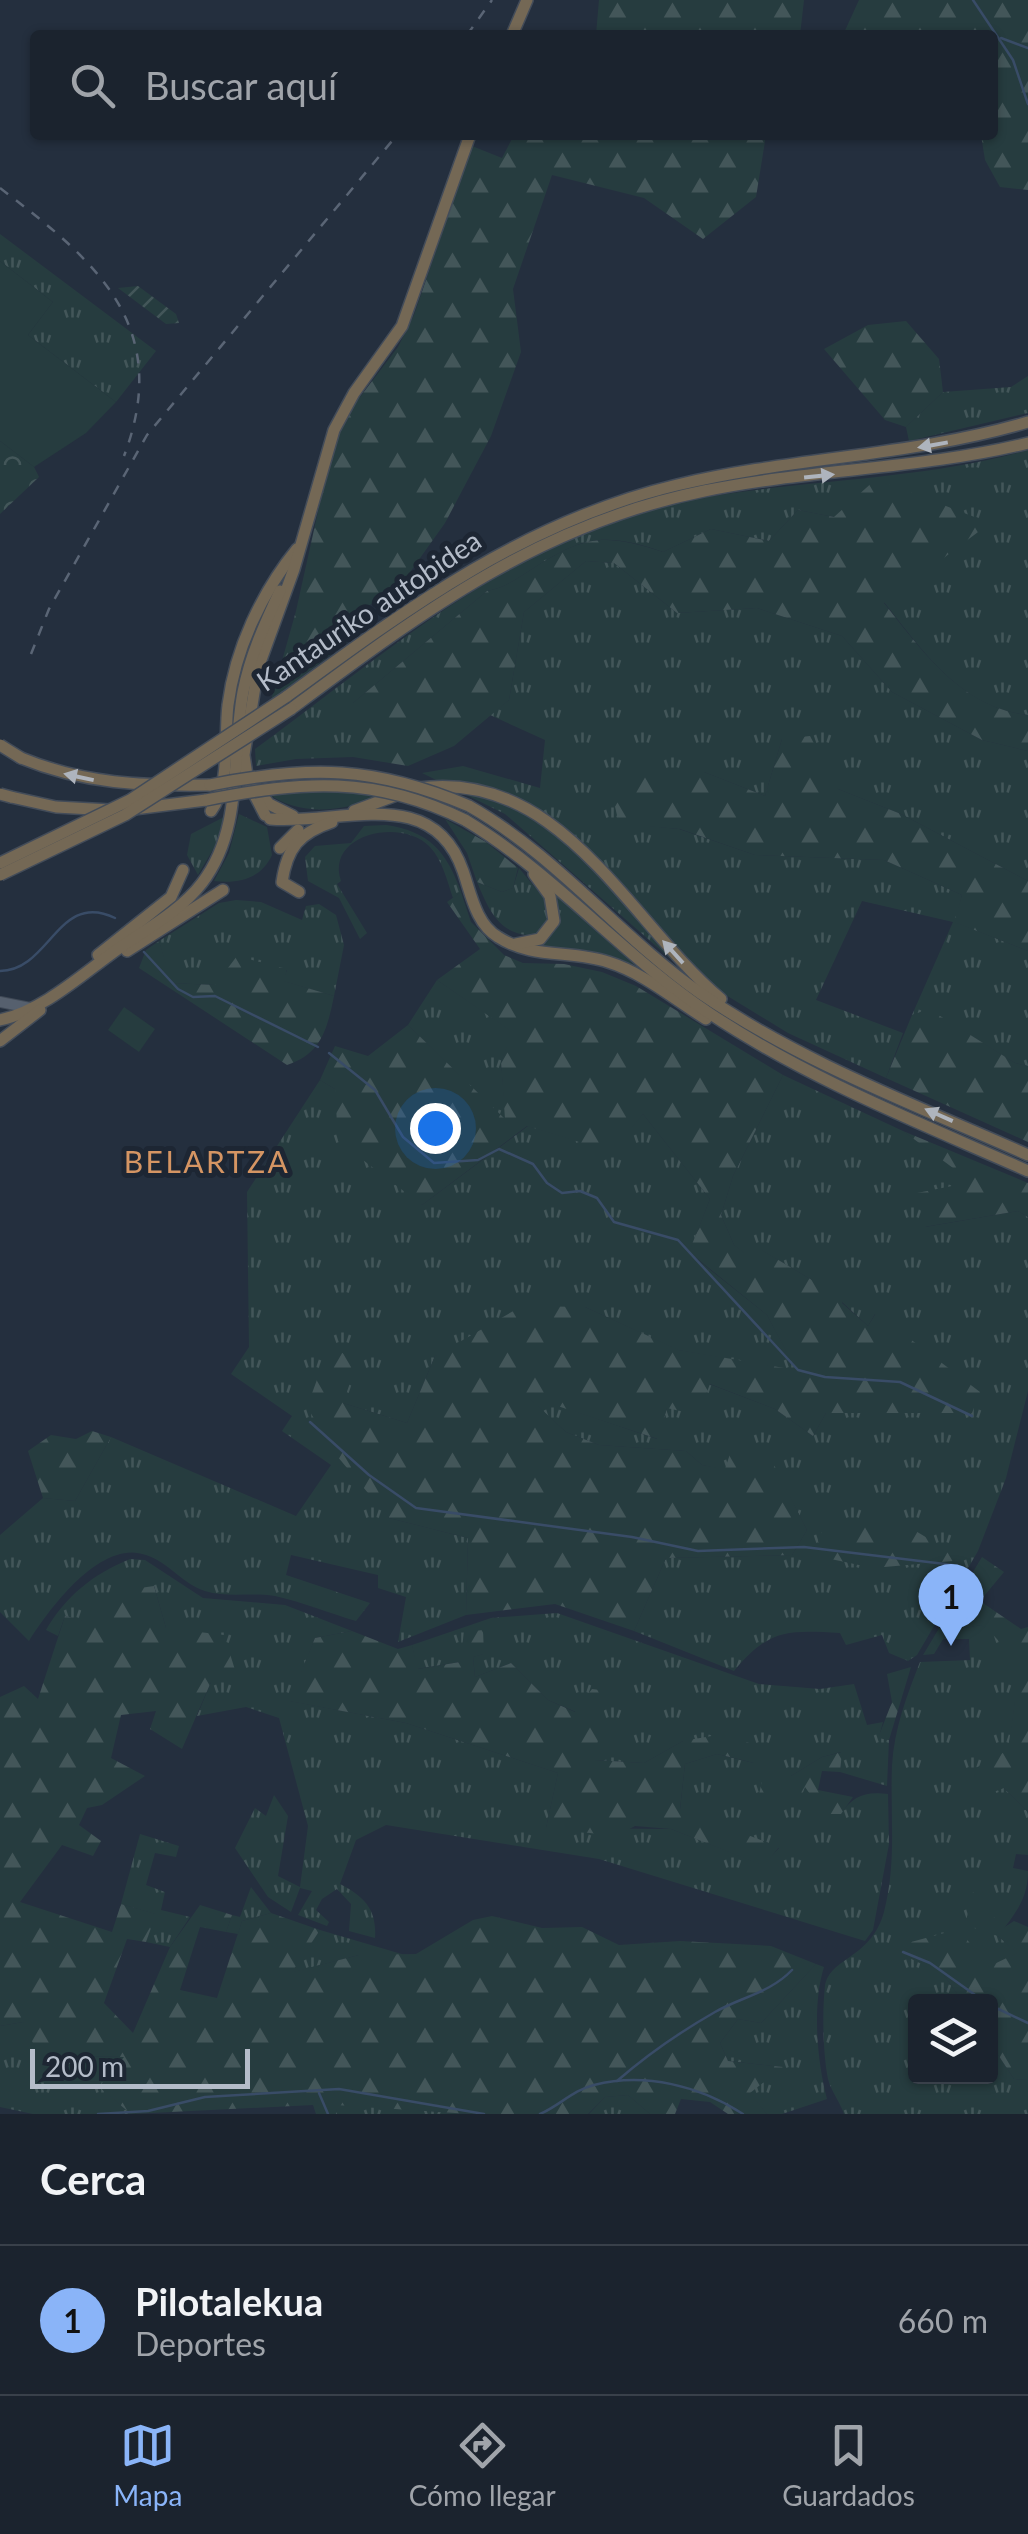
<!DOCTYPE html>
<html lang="es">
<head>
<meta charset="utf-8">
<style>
	body { margin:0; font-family:Lato,sans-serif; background:#242b36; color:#f1f3f6 }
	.controls { position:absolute; right:30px; bottom:30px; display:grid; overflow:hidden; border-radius:10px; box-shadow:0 2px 8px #0004 }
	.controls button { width:90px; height:90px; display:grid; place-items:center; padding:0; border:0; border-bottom:2px solid #39404a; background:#1b232e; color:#f1f3f6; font:50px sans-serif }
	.scale { position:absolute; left:30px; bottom:25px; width:220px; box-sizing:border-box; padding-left:10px; border:5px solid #b4bcc9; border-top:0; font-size:28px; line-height:35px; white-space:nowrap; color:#b4bcc9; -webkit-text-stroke:8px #1d2633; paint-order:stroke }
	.you { position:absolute; left:435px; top:1128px; width:35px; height:35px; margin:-25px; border:8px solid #fff; border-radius:50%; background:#1a73e8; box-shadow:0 0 0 15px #1a73e833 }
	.badge { display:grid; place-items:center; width:65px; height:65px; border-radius:50%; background:#8ab4f8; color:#111; font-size:32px; font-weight:700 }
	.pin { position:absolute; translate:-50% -82px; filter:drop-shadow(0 2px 5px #0008) }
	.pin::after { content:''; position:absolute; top:52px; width:35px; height:30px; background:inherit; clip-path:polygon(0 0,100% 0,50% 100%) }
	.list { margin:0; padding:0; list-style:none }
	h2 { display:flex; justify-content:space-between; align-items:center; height:130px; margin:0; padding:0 40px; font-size:42px }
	h2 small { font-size:32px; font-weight:400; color:#a0a4aa }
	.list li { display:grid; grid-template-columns:65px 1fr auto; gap:30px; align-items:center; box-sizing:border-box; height:150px; padding:0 40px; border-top:2px solid #39404a }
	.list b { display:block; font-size:38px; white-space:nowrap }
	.list p { margin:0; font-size:32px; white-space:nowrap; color:#a0a4aa }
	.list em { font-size:32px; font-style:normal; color:#a0a4aa }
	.icon { flex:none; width:55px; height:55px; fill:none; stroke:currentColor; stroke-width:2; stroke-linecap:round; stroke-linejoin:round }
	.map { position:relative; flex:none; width:1028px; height:2114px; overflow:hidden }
	.search { position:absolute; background:#1b232e; box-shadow:0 2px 8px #0004; left:30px; right:30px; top:30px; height:110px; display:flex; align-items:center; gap:25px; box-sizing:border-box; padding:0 35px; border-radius:10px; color:#a0a4aa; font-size:38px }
	.sheet { height:280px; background:#1b232e }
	nav { display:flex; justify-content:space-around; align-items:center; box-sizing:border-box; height:140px; border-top:2px solid #39404a; background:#1b232e; font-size:28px; color:#a0a4aa }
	nav a { display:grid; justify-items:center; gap:5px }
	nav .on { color:#8ab4f8 }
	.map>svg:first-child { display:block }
	.grass { fill:url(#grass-tufts) }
	.forest { fill:url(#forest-firs) }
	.park { fill:url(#park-crowns) }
	.garden { fill:url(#garden-furrows) }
	.pitch { fill:#263c3f }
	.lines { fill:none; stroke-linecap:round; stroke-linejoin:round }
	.stream { stroke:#394c67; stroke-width:2.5 }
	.major-casing { stroke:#414a57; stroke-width:12 }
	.highway-casing { stroke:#434c59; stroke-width:14 }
	.major { stroke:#56606e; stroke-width:10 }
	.highway { stroke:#746855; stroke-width:11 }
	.rail { stroke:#5a6575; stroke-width:2.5; stroke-dasharray:10 10; stroke-linecap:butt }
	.highway-bridge-casing { stroke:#434c59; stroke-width:14; stroke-linecap:butt }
	.highway-bridge { stroke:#746855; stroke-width:11 }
	.oneway { fill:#aeb4bd }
	.labels { text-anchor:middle; stroke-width:10; stroke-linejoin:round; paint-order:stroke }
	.street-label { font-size:28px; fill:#b4bcc9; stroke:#1d2633 }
	.neighbourhood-label { font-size:30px; letter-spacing:2.5px; fill:#d59563; stroke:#1d2633 }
</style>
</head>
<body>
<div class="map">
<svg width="1028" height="2114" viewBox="0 0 1028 2114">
	<defs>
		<pattern id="grass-tufts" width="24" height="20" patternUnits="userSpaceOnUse" patternTransform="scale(2.5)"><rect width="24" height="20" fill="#263c3f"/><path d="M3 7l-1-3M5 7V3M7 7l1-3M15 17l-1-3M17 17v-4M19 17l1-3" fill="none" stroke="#435659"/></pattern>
		<pattern id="forest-firs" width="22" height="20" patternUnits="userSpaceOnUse" patternTransform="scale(2.5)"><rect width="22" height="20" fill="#263c3f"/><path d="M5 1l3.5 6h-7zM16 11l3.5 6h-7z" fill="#435659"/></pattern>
		<pattern id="park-crowns" width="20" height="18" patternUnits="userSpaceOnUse" patternTransform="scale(2.5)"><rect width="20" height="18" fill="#263c3f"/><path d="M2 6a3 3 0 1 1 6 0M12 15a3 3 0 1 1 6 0" fill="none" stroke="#435659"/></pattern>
		<pattern id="garden-furrows" width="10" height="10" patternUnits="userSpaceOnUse" patternTransform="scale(2.5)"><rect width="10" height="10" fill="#263c3f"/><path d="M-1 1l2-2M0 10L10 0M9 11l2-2" fill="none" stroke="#435659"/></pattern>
	</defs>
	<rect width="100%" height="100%" fill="#242f3e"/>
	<g class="grass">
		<polygon points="0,234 156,351 116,402 28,335 53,302 0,261"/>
		<polygon points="1028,376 1028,413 909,441 906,427 943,392 1011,387"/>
		<path d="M 1028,450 L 1028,715 C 961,708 923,651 884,602 L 989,523 L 834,517 L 798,510 L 769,541 L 711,529 L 663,552 C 602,531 582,537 529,571 C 515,580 504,588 487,591 L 353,703 L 353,757 L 296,759 L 256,766 L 255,749 C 401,642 527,526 713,496 C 818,479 925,479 1028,450 Z"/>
		<polygon points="586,561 614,563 677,613 757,608 842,636 892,692 982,740 1028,751 1028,881 901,814 838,789 782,739 765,796 704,772 619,823 679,829 755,855 884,860 962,895 955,922 1028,951 1028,1066 1015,1063 929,1010 912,1015 953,922 862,901 816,1000 903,1033 886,1078 788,1033 680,967 505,814 422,773 463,766 540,788 545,740 490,715 509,700 524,612"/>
		<path d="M 285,790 L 359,792 L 376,798 C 341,812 298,816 267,793 Z"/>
		<path d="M 239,814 L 267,827 L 272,855 C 261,879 238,884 214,881 L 229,853 Z"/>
		<polygon points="224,817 215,846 198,875 187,855 191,834"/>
		<path d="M 386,825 C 429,831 447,852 461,892 L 453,898 C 447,881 443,861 430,847 C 402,817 325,834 341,881 L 337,884 L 367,933 L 360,939 L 339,898 L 308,881 L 305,857 L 315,846 L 351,843 L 364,826 Z"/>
		<path d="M 519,868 L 542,896 L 555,894 L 639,969 L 589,951 L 535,947 L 531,935 C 499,935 488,908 477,882 L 502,892 L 513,888 Z"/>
		<polygon points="236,900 261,902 302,920 306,906 319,904 336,915 344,945 334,996 283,981 287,970 215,985 171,983 159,941 219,903"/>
		<polygon points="437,980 513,1032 501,1062 506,1121 408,1025"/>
		<path d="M 783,1075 L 903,1131 L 974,1182 L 925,1227 L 1018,1211 L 1028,1217 L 1028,1391 L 1006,1478 L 978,1551 L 917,1655 L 908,1661 L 889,1653 L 882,1635 L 846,1645 L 840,1633 C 787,1630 769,1629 734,1671 L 634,1631 L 666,1558 L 792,1555 L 807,1530 L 766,1451 L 726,1470 L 702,1465 L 686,1451 L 599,1445 L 566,1432 L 524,1394 L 657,1439 L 667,1408 L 709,1384 L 775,1409 L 813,1436 L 826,1413 L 972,1412 L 875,1314 L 868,1326 L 842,1302 L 850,1284 L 812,1280 L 761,1250 L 753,1260 L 734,1245 L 721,1215 L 733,1176 Z"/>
		<path d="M 320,1080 L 335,1089 L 422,1205 L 528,1126 L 611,1151 L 643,1114 L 710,1199 L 689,1253 L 767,1315 L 797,1371 L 678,1350 L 585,1307 L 435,1356 L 407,1423 L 343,1403 L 308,1407 L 389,1518 L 468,1538 L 466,1615 L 398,1642 L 406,1597 L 378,1588 L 378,1575 L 291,1555 L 286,1575 L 370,1603 L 356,1621 C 329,1613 302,1602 275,1596 C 252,1592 228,1598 205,1591 C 183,1584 168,1562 146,1555 C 101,1538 49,1609 29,1641 L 0,1612 L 0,1535 L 43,1498 L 75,1501 L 111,1437 L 296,1516 L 331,1465 L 282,1431 L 292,1416 L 231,1374 L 249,1347 L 247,1192 Z"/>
		<path d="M 130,1559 L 145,1560 L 203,1598 L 285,1605 L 352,1631 L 315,1638 L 290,1701 L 406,1723 L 558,1773 L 546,1828 L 671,1829 L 763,1865 L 779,1848 L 680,1810 L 685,1764 L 717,1754 L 754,1763 L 683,1741 L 644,1763 L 593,1760 L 576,1712 L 548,1700 L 511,1663 L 475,1677 L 473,1657 L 483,1654 L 482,1631 L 460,1662 L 417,1669 L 412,1645 L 491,1618 L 557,1613 L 759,1684 L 820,1689 L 854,1684 L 867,1725 L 883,1722 L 879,1737 L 889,1740 L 887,1786 L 840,1772 L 841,1752 L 822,1757 L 791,1776 L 840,1814 C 854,1796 864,1791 888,1794 L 889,1844 L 873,1930 L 865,1941 L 599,1859 L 386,1825 L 356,1840 L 340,1884 C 365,1897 377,1910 375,1938 L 349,1931 L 351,1904 L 337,1889 L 322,1899 L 316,1910 L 329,1922 L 327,1926 L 298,1915 L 312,1891 L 300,1888 L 291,1912 L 268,1897 L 235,1848 L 255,1808 L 266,1816 L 274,1795 L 288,1816 L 278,1876 L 300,1887 L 308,1826 L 279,1718 L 246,1707 L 197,1716 L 211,1682 L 166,1628 L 154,1586 L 96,1625 L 65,1616 L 58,1636 L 46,1630 C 66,1596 93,1574 130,1559 Z"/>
		<path d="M 981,1625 L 1006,1642 L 1019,1670 L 1004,1788 L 1028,1812 L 1028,1855 L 1016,1854 L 1013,1868 L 1028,1871 C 1028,1900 1014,1915 998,1936 L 1018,1953 L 988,1968 L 944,1975 L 962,2001 L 916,2002 L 916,2076 L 990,2076 L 991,2044 L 1014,2079 L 1028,2080 L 1028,2114 L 844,2114 C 840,2102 831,2091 828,2079 C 823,2054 822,2012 825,1986 C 830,1957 871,1959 884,1912 C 897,1862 890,1815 892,1766 C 894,1729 907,1695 920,1662 L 970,1660 L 969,1639 L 944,1639 L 948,1631 Z"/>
		<polygon points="140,1834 179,1846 176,1857 155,1853 146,1885 165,1892 161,1910 190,1917 170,1947 146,1942 155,1914 121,1904"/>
		<polygon points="251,1887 271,1913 242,1921 238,1934 226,1932 232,1915 240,1917"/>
		<polygon points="320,1930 405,1955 359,1955 290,1973"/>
		<path d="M 816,1964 L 824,1967 C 812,2005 817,2061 827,2099 L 782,2114 L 767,2114 L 749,2093 L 781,2067 L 728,2061 L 720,2043 L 738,2019 L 761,2023 Z"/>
		<polygon points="23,2022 82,2056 125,2057 100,2087 131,2114 33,2114 0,2107 0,2026"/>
		<polygon points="628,2095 650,2114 589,2114 605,2097"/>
		<polygon points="335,2104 470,2114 337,2114"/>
	</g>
	<g class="forest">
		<polygon points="599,0 804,0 800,35 596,35"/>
		<polygon points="859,0 1028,0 1028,190 1000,187 985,160 981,135 993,135 993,35 843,35"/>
		<polygon points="514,135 766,135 756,197 703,239 644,198 552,175 513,289 521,352 491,436 445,523 398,589 359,611 366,628 271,700 296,611 331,453 344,418 398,347 414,315 472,146 502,158"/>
		<polygon points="906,321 939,359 943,392 906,427 885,420 824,349 868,325"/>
		<path d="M 876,479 L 990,523 L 884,603 C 923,652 962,708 1028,715 L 1028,751 L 982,740 L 892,692 L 842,636 L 757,608 L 677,613 L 614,563 L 586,561 L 524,612 L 509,700 L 454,746 L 408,766 L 353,757 L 353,703 L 487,591 C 504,588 515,580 529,571 C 583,536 602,532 663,552 L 711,529 L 769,541 L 798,510 L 834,517 Z"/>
		<polygon points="810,736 838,789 901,814 1028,881 1028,951 954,922 962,895 884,860 755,855 680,829 619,824 608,776 704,772 765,796 782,739"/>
		<polygon points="445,819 486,842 518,868 513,888 502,892 477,882 467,853"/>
		<polygon points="461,892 471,922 504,955 523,963 564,964 602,972 636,986 783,1075 733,1176 721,1215 734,1245 753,1259 760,1249 812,1280 820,1265 851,1284 842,1303 868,1326 876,1313 980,1392 972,1413 826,1413 813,1436 775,1409 710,1384 698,1415 667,1408 658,1439 527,1396 566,1432 599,1445 686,1451 702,1465 725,1469 734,1442 767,1451 807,1530 792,1555 666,1558 634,1631 555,1604 466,1615 468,1538 389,1518 337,1456 307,1407 329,1347 358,1360 343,1403 407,1423 435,1356 522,1306 585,1307 679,1350 796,1370 767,1315 689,1252 710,1199 643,1114 612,1152 527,1126 422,1205 338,1141 335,1089 320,1080 335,1046 368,1056 408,1025 505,1119 501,1062 512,1032 437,980 480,949 447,902"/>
		<path d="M 159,941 L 172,983 L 215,985 L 237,956 L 287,969 L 284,981 L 334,996 C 327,1030 321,1054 287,1065 L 139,968 L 146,950 Z"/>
		<polygon points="929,1009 1015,1063 1028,1066 1028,1142 886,1078 912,1015"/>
		<polygon points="903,1131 1028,1183 1028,1217 1018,1211 924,1227 917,1193 972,1182"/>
		<polygon points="92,1431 111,1437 75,1501 43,1498 28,1451 51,1435 76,1439"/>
		<polygon points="899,1521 964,1560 873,1568 812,1555 825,1524 872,1527"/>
		<path d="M 982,1557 L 1004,1572 L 980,1601 L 1021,1629 L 1028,1627 L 1028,1812 L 1004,1788 L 991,1793 L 974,1769 L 1008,1750 C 1015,1696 1028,1659 981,1625 L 948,1631 L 934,1654 L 923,1655 Z"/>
		<polygon points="154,1586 166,1628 224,1635 236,1673 211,1682 182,1749 150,1729 156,1711 121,1715 111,1758 145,1776 102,1805 87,1808 79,1825 101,1841 93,1856 62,1845 20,1902 112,1932 121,1904 156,1914 146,1942 127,1939 104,2003 133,2033 170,1947 200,1905 232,1915 226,1932 200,1927 180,1990 217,1998 242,1921 271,1913 320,1930 292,1972 359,1955 416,1954 473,1920 492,1916 542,1928 582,1927 619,1945 680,1941 771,1946 816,1964 761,2023 738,2019 720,2043 728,2061 783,2067 750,2093 767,2114 728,2114 710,2102 681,2099 675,2114 650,2114 628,2095 605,2097 588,2114 470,2114 336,2105 337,2114 316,2114 313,2105 131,2114 99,2087 124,2057 82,2056 49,2077 23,2022 0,2026 0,1697 24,1686 38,1699 65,1616 96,1624 105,1593"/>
		<polygon points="483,1630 484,1654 473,1657 475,1677 511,1663 548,1700 575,1712 592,1689 608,1691 594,1760 644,1763 683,1741 723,1734 758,1746 755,1763 717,1754 685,1764 680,1809 779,1847 764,1866 671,1829 635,1826 616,1836 546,1828 558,1773 406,1723 289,1701 315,1638 352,1631 398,1649 412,1645 418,1669 460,1662 464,1632"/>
		<polygon points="911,1667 889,1740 878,1738 892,1702 887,1674"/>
		<polygon points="842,1752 840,1772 822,1771 818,1790 853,1797 841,1814 824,1814 805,1787 798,1806 759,1795 764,1770 791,1776 822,1757"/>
		<polygon points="973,1892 1003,1928 1014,1921 1028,1927 1028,2080 1014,2079 991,2044 990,2002 962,2001 944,1975 889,1948 959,1929 988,1967 1017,1953 998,1936 965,1925"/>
	</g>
	<polygon class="park" points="0,441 34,467 39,477 0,514"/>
	<polygon class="garden" points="138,286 176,314 179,323 166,324 118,288"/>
	<g class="pitch">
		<polygon points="0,261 53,302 28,335 116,402 86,433 34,467 0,441"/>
		<polygon points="124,1007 155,1029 139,1052 108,1030"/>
	</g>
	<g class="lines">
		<g class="stream">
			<polyline points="973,0 1013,60 1028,104"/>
			<polyline points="1001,38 1028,48"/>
			<polyline points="144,952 178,989 193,997 215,996 318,1047"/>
			<path d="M 0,971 C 50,971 58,890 115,918"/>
			<polyline points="329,1053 375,1090 403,1137 434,1163 478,1160 499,1149 533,1164 547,1183 562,1193 580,1191 597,1198 614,1222 678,1240 798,1370 825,1377 900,1382 972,1416"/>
			<polyline points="310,1422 369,1475 416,1508 632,1537 698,1551 804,1547 953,1565"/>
			<polyline points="903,1952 930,1963 985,2002"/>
			<polyline points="990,2005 1028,2023"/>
			<path d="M 617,2081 C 648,2054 680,2032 715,2012 C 741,1997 770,1993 792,1970"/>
			<polyline points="319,2093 328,2114"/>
			<polyline points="98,2114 148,2111 205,2097 339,2089 484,2114"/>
			<path d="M 540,2114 C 559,2106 573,2090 594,2085 C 645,2072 700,2086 743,2114"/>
		</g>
		<defs>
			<polyline id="major" points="0,1002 30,1008"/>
			<g id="highway">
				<polyline points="512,35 527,0"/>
				<path d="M 286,697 C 409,607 526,521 677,485 C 793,457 913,456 1028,422"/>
				<path d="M 291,709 C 422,612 540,524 704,491 C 812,469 922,469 1028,443"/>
				<path d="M 21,758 C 84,784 143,786 210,785"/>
				<path d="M 419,788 C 562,769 628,921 721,999"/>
				<polyline points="257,789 269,804 293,816"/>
				<polyline points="11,797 56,807 110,810"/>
				<path d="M 469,806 C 556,855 619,936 700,993 C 800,1062 918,1106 1028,1155"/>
				<polyline points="134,809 206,800"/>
				<path d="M 211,811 C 231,784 224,737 228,705 C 235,649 262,592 297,549"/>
				<polyline points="354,811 402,793"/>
				<polyline points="265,815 248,782 244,755 258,668 294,569 334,430 354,393 402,326 470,135"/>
				<path d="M 270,819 C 341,825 433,783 463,871 C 471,894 476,924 498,937 C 532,959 571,950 608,962 C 644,973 675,1000 706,1019"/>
				<path d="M 465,820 C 555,874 622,955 709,1013 C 808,1079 920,1123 1028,1171"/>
				<polyline points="280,848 298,830"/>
				<path d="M 299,892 L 282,882 C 287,848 299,833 332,822"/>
				<polyline points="516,944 540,939 554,921 550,896 534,874"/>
				<polyline points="127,951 223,890"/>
				<polyline points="98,955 171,897 183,870"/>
				<path d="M 0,1020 C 41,1011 78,978 111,954 C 141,932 179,913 202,883 C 244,828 231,757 243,692 C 250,656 265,623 280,591"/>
				<polyline points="0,1041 40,1010"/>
			</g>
		</defs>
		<use href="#major" class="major-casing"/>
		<use href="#highway" class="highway-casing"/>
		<use href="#major" class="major"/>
		<use href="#highway" class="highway"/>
		<g class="rail">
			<polyline points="467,35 492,0"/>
			<path d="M 0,188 C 93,259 174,324 124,456"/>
			<polyline points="31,654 49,609 147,435 397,135"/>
		</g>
		<defs>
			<g id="highway-bridge">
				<polyline points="0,745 21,758"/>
				<path d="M 210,785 C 310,765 375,766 469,806"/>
				<polyline points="0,794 11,797"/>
				<path d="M 206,800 C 303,781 374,775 465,820"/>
				<polyline points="0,863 130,800 286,697"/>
				<polyline points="0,875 125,815 291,709"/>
			</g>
		</defs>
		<use href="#highway-bridge" class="highway-bridge-casing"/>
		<use href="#highway-bridge" class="highway-bridge"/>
	</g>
	<defs><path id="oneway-solid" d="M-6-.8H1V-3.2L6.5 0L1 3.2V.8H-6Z" transform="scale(2.5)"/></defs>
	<g class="oneway">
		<use href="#oneway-solid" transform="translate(933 445) rotate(170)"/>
		<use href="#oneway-solid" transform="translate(819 476) rotate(-6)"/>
		<use href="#oneway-solid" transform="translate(79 777) rotate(-168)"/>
		<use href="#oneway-solid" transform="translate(673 952) rotate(-132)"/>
		<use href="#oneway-solid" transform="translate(939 1115) rotate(-156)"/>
	</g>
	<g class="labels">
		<g class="street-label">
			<text transform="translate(369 611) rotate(-34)" y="10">Kantauriko autobidea</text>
		</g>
		<g class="neighbourhood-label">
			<text x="207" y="1173">BELARTZA</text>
		</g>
	</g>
</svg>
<div class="controls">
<button><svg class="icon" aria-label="layers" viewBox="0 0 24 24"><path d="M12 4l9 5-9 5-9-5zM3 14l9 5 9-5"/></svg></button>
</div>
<div class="scale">200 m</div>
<div class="you"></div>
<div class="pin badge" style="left:951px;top:1646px">1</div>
<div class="search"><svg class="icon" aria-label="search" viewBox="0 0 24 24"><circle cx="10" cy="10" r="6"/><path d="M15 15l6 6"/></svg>Buscar aquí</div>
</div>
<section class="sheet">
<h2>Cerca<small></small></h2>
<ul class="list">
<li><span class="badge">1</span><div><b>Pilotalekua</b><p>Deportes</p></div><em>660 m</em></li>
</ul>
</section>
<nav>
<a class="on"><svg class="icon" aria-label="map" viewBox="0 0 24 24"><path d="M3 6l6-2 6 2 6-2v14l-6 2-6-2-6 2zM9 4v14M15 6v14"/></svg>Mapa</a>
<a><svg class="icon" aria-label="directions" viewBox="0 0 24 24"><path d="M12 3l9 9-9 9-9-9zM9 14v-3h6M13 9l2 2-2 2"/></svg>Cómo llegar</a>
<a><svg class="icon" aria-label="saved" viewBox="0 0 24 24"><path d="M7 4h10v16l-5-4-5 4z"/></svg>Guardados</a>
</nav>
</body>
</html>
